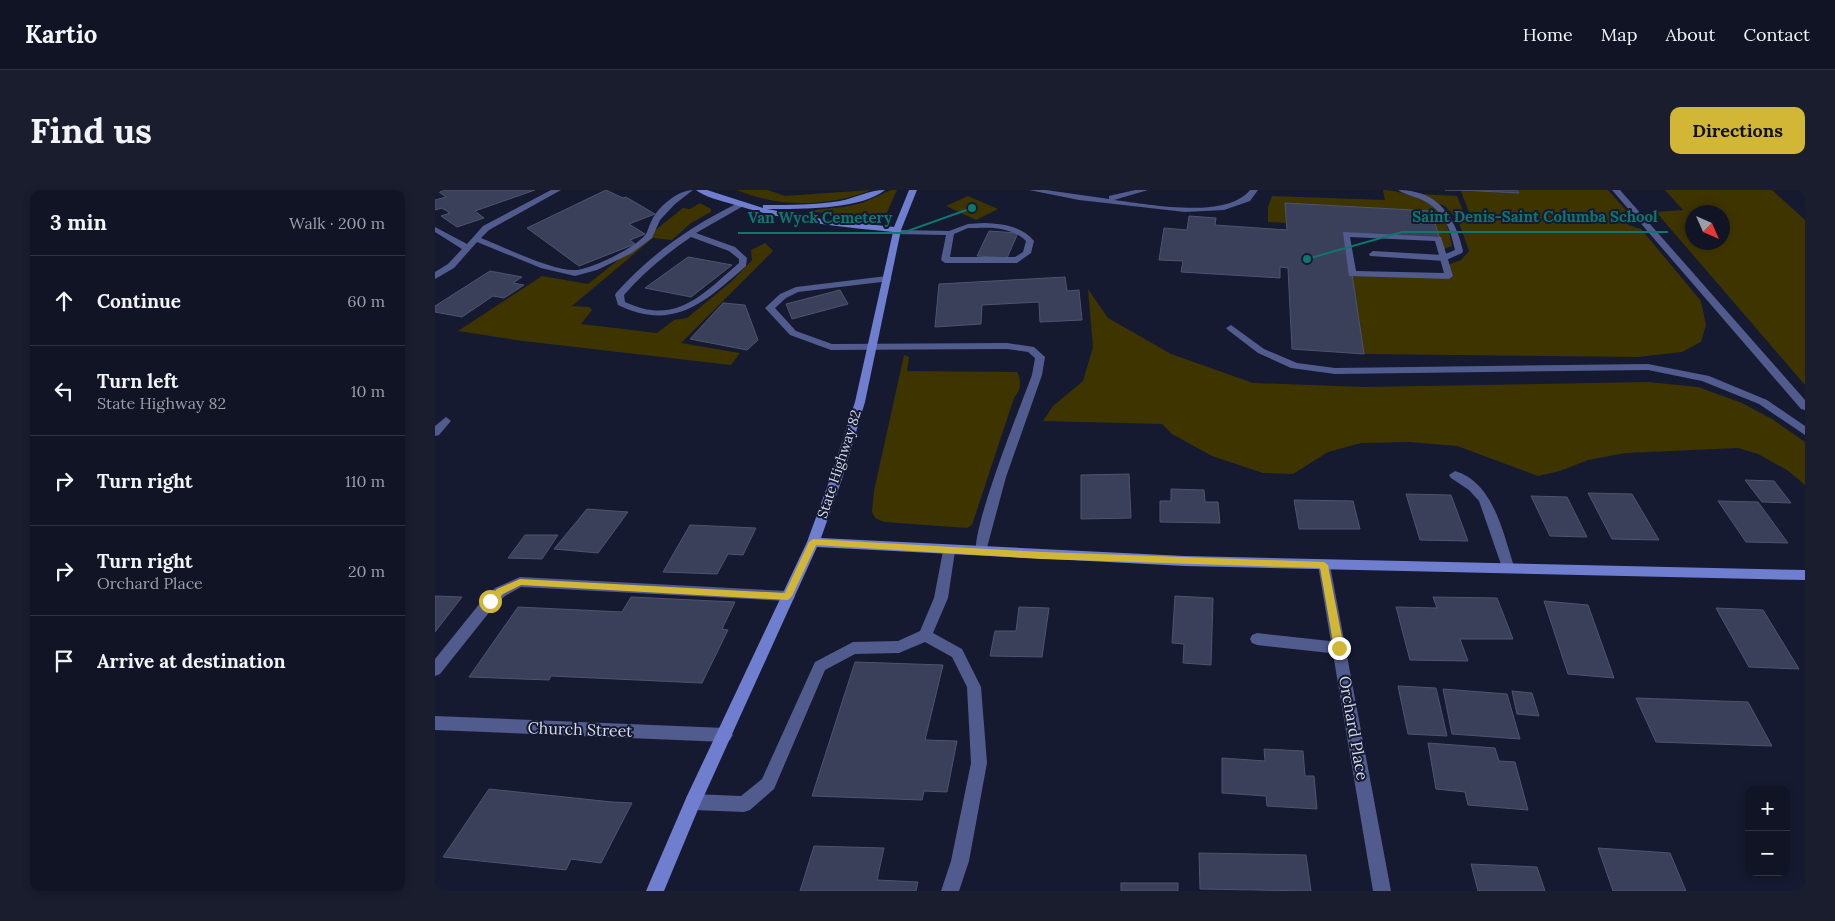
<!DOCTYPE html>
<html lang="en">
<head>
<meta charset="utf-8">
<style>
	body { margin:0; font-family:Lora,serif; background:#191d2d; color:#f1f3f6 }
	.controls { position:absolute; right:15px; bottom:15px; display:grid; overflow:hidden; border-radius:10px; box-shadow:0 2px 8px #0003 }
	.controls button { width:45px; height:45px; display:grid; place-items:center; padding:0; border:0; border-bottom:1px solid #303342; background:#101425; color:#f1f3f6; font:25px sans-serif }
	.compass { position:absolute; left:1250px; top:15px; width:45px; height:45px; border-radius:50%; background:#101425; box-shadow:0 2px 8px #0003; rotate:135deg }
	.stop { position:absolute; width:15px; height:15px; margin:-11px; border:4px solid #d2b736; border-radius:50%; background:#fff }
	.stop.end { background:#d2b736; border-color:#fff; box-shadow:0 1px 5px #0008 }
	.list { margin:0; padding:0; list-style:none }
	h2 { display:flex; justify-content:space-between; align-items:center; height:65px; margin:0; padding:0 20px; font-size:21px }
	h2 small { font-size:16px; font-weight:400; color:#9c9ea7 }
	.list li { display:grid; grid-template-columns:32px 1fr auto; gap:15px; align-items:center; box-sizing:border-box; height:90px; padding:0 20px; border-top:1px solid #303342 }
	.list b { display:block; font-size:19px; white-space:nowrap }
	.list p { margin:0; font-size:16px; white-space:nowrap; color:#9c9ea7 }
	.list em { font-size:16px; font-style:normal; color:#9c9ea7 }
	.icon { flex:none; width:28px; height:28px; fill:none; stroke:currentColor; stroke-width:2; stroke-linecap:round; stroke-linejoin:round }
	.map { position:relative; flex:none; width:1370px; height:701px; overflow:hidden; border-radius:10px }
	header { display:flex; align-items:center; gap:30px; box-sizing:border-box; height:70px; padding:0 25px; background:#101425; border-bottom:1px solid #303342 }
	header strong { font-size:24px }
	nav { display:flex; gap:28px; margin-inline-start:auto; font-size:18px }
	.intro { display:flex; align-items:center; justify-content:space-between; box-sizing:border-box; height:120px; padding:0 30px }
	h1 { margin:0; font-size:35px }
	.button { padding:12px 22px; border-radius:10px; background:#d2b736; color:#111; font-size:18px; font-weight:700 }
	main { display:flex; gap:30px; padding:0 30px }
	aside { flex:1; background:#101425; border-radius:10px; box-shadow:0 2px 8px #0003 }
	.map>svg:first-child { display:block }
	.green { fill:#3e3400; fill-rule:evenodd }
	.building { fill:#3a405a; stroke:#4e5470 }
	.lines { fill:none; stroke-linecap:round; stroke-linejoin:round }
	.lane { fill:#515b8e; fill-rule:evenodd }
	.street { fill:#515b8e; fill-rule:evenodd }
	.secondary { fill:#707ed0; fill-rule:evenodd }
	.route { fill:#d2b736 }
	.labels { text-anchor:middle; stroke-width:4; stroke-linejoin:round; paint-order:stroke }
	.street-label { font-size:14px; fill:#d6daeb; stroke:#151a31 }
	.near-street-label { font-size:16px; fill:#d6daeb; stroke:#151a31 }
	.leader { fill:none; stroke:#0f766e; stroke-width:2 }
	.callout-dot { fill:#0f766e; stroke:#151a31; stroke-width:2 }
	.callout-label { font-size:15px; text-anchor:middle; font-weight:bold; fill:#0f766e; stroke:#151a31; stroke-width:4; stroke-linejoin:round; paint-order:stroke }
</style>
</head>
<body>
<header>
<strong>Kartio</strong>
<nav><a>Home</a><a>Map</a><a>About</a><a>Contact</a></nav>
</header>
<div class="intro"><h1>Find us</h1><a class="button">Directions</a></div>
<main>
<aside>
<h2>3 min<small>Walk · 200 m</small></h2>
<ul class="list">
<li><svg class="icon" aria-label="ahead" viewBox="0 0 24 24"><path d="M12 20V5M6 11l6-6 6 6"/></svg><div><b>Continue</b></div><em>60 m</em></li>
<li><svg class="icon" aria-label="left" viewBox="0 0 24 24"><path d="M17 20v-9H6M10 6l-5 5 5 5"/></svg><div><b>Turn left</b><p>State Highway 82</p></div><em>10 m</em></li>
<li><svg class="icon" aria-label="right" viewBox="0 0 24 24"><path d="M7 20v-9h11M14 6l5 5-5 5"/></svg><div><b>Turn right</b></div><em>110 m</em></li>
<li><svg class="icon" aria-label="right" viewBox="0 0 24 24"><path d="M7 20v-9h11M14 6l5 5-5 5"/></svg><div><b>Turn right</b><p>Orchard Place</p></div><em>20 m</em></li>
<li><svg class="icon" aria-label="arrive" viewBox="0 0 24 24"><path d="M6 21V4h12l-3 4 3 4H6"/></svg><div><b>Arrive at destination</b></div></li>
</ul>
</aside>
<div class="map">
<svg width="1370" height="701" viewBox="0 0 1370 701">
	<rect width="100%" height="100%" fill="#151a31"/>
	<g class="green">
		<path d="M 302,0 L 333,0 L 350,6 L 436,0 C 394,17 344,18 302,0 Z"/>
		<polygon points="456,0 462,0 450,27 423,27 372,21 408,17 427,13"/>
		<path d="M 948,0 C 963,0 991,9 1003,19 C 1011,27 1015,45 1017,56 L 1006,60 L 995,21 L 851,13 L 851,33 L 833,32 L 833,17 L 837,6 L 950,10 Z"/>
		<polygon points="1082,0 1173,0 1197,27 1193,35 1206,39 1266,111 1271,135 1266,152 1247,162 1203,167 929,164 917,84 1013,86 1010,76 1026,70 1034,61 1023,30 1035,25 1026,1 1083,3"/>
		<path d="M 1230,0 L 1337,0 L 1370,30 L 1370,195 L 1221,22 L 1248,20 ZM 1258,22 L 1288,22 L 1288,52 L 1258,52 Z"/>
		<polygon points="985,4 1022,6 1029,23 1020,27 1011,17"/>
		<polygon points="533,6 563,19 541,30 511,16"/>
		<polygon points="265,13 276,19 276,22 256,33 237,50 218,48 137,116 154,117 157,120 146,134 222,143 239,130 252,128 297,91 317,70 316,60 330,53 338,61 246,153 305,163 296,175 88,151 23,141 107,86 153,94 248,18 255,19"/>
		<polygon points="653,99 673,128 736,164 818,193 928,197 1213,192 1263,197 1307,213 1337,229 1370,252 1370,295 1352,280 1323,264 1303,258 1191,263 1153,270 1125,281 1103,286 1022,256 974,252 926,253 893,262 858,284 828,283 777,266 737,244 727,234 608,231 618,216 648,191 658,157"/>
		<path d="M 469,165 L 474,167 L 472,181 L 582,182 C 587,191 586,200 579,208 L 537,335 L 532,338 L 449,332 L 440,328 L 437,322 L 439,301 Z"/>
	</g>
	<g class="building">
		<polygon points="10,0 100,0 40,21 49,28 22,37 6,26 15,23 7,18 0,20 0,10 11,7 4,2"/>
		<polygon points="171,0 188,8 191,7 220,24 194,34 210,44 195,50 200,54 144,76 92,38"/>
		<polygon points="1010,0 1082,0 1084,3 1022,0"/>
		<polygon points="850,13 996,21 1005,49 911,44 929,164 857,159 853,78 845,77 845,88 746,82 748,71 724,70 729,38 752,40 754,26 781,28 780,35 852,40"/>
		<polygon points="554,41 583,43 572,68 542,66"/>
		<polygon points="253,67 297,75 256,107 210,98"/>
		<polygon points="55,81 87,87 78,93 89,95 69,108 58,106 27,127 0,122 0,116"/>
		<polygon points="630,87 632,101 644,100 647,130 605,132 604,112 547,115 546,134 500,137 504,94"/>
		<polygon points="405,100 413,114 357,129 351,114"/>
		<polygon points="288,113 310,115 323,150 312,160 255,149"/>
		<polygon points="694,284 696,328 646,329 646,285"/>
		<polygon points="1310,290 1339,291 1356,313 1327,312"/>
		<polygon points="736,299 769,300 770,312 783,312 785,333 725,332 725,311 736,311"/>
		<polygon points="1153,303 1197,304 1224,350 1177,349"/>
		<polygon points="971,304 1016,305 1033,351 985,350"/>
		<polygon points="1096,306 1132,307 1152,347 1115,346"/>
		<polygon points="859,310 918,311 925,339 864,339"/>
		<polygon points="1283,311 1323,312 1353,353 1311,352"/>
		<polygon points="152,319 193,322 163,363 119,359"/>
		<polygon points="255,335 321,338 308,365 293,364 282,384 228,382"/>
		<polygon points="90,345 123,345 107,369 73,368"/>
		<polygon points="0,406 27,407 0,442"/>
		<polygon points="740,406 778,408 776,475 748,473 749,454 737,453"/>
		<polygon points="196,407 300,412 287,439 293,440 267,493 116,486 114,490 34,487 83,417 187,422"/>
		<polygon points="998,407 1062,408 1078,449 1025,449 1033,471 975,470 961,417 1002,418"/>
		<polygon points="1109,411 1153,415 1179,488 1133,484"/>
		<polygon points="584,417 614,418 607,467 555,466 560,441 581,441"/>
		<polygon points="1281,418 1328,420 1364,479 1314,477"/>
		<polygon points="420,472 508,475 490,550 522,551 512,602 489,601 487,610 377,606"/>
		<polygon points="963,496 1001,498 1012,546 973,544"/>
		<polygon points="1008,499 1072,504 1085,549 1017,544"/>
		<polygon points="1077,501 1097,503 1104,526 1082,524"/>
		<polygon points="1201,508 1313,512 1337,556 1221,552"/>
		<polygon points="993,553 1060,558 1064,571 1080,572 1093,620 1033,615 1030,602 1001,599"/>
		<polygon points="829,559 868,561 870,586 879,586 882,619 832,616 831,606 787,603 787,568 830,571"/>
		<polygon points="54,599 177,612 197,613 166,673 136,669 131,680 8,667"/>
		<polygon points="379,656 449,658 442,690 483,692 481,701 365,701"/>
		<polygon points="1163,658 1235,663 1251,701 1178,701"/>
		<polygon points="764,663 871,665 876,701 765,699"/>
		<polygon points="1036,674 1102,677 1110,701 1043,701"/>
		<rect x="686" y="693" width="57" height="8"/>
	</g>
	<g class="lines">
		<g class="lane">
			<path d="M 116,0 L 126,0 L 54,40 L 46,48 C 69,57 117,81 140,80 C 155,80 202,57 211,44 C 213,41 214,35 217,30 C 223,17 243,0 258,0 L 240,14 L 225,30 L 217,48 L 197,63 L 162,80 L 140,86 L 106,78 L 42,52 L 19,78 L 0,89 L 0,82 L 13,74 L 27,59 L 0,42 L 0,37 L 32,54 L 48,36 Z"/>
			<path d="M 594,0 L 611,0 L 674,9 L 674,6 L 700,0 L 713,0 L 679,10 C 713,14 791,30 815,0 L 823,0 L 815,11 L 789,20 L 750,22 L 644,10 Z"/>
			<path d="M 963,0 C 1003,0 1020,26 1028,61 L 1027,63 L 1009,71 L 935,66 L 934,64 L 938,61 L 1008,65 L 1020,60 C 1015,37 1008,19 985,9 C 978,6 969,4 963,0 Z"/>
			<polygon points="1177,0 1185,0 1370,210 1370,220 1366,219"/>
			<path d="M 303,13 L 310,15 L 261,43 L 300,57 L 312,68 L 311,76 C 270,112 239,142 183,115 L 180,105 L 181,103 C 216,64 256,36 303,13 ZM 256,47 L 294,61 L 304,69 L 304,73 C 267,105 241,136 190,112 L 189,105 C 208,83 231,64 256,47 Z"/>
			<path d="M 549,33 C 568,34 587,36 599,51 L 596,63 L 582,73 L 510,73 L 506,70 L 511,45 L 462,44 L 458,42 L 462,40 L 514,41 L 533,34 ZM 541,38 C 558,37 578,38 591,51 L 588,62 L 580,67 L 515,67 L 519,44 L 533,38 Z"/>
			<path d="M 452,86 L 456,89 L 455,91 L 363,102 L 351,108 L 340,118 L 361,141 L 397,154 L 572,153 L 599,157 L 610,167 L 607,185 L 571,287 L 550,365 L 542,365 C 532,348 588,210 597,185 L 600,168 L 593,162 L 572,159 L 396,160 L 355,145 L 330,118 L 345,104 L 361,97 Z"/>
			<polygon points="796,135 829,159 862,173 900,178 1213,174 1274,186 1332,210 1370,236 1370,245 1324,214 1267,191 1213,180 900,184 856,178 823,163 793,140 791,138"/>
			<path d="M 1020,281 C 1060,293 1068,345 1080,379 L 1079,383 L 1069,383 L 1044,311 L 1034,300 L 1016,288 L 1014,285 Z"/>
			<polygon points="514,356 518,358 520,361 513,408 498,443 527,459 546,497 552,573 534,671 524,701 506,701 516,671 536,573 532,497 517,467 490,452 464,463 420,464 390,480 339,599 315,620 309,622 258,620 252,618 250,612 252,606 258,604 306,606 327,589 380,472 418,452 463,451 485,441 499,408 508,361 510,358"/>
			<polygon points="85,387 353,401 358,402 360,406 358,410 353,411 86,397 70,406 60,415 5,484 0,486 0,469 50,407 60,398"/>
			<polygon points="822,443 904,452 909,454 911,458 909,462 904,464 822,455 817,453 815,449 817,445"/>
		</g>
		<g class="street">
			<path d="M 908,42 L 1006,47 L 1018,86 L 1014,89 L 914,86 ZM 915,47 L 1000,51 L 1009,83 L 921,81 Z"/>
			<polygon points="11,227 16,231 4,245 0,246 0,236"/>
			<polygon points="889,370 894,371 895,375 956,701 938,701 883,375 884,371"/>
			<polygon points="0,526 290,538 295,540 298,545 295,550 290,552 0,540"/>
		</g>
		<path class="secondary" d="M 261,0 L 272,0 L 328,18 L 328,15 L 331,15 C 356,15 381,15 405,11 C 420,8 434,0 450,0 C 425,20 364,19 332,19 L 387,29 L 459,37 L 474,0 L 482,0 L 466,40 L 430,212 L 407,289 L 386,348 L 750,366 L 1370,380 L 1370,390 L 750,376 L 382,357 L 264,617 L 229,701 L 211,701 L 252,606 L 372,352 L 395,289 L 420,212 L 458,42 C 403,37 349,31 297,14 C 286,11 270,7 261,0 Z"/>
	</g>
	<polygon class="route" points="378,349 607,362 889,372 893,375 909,458 904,462 899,458 885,378 607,369 381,355 357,406 353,410 86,395 68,404 58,414 52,414 50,411 62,399 85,389 350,403 374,352"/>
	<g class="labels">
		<g class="street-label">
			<text transform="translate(404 274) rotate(-72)" y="5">State Highway 82</text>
		</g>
		<g class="near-street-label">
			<text transform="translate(919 538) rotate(80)" y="6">Orchard Place</text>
			<text transform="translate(145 539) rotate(2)" y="6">Church Street</text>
		</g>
	</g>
	<path class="leader" d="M872 69L967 42H1233M537 18L467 43H303"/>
	<g class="callout-dot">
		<circle cx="872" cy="69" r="5"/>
		<circle cx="537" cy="18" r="5"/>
	</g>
	<g class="callout-label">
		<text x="1100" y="32">Saint Denis-Saint Columba School</text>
		<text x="385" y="33">Van Wyck Cemetery</text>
	</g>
</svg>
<div class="controls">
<button>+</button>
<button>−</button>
</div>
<svg class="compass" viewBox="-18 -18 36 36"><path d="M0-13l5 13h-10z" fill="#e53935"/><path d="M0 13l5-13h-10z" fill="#9c9ea7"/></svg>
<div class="stop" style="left:55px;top:411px"></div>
<div class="stop end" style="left:904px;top:458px"></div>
</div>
</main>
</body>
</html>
